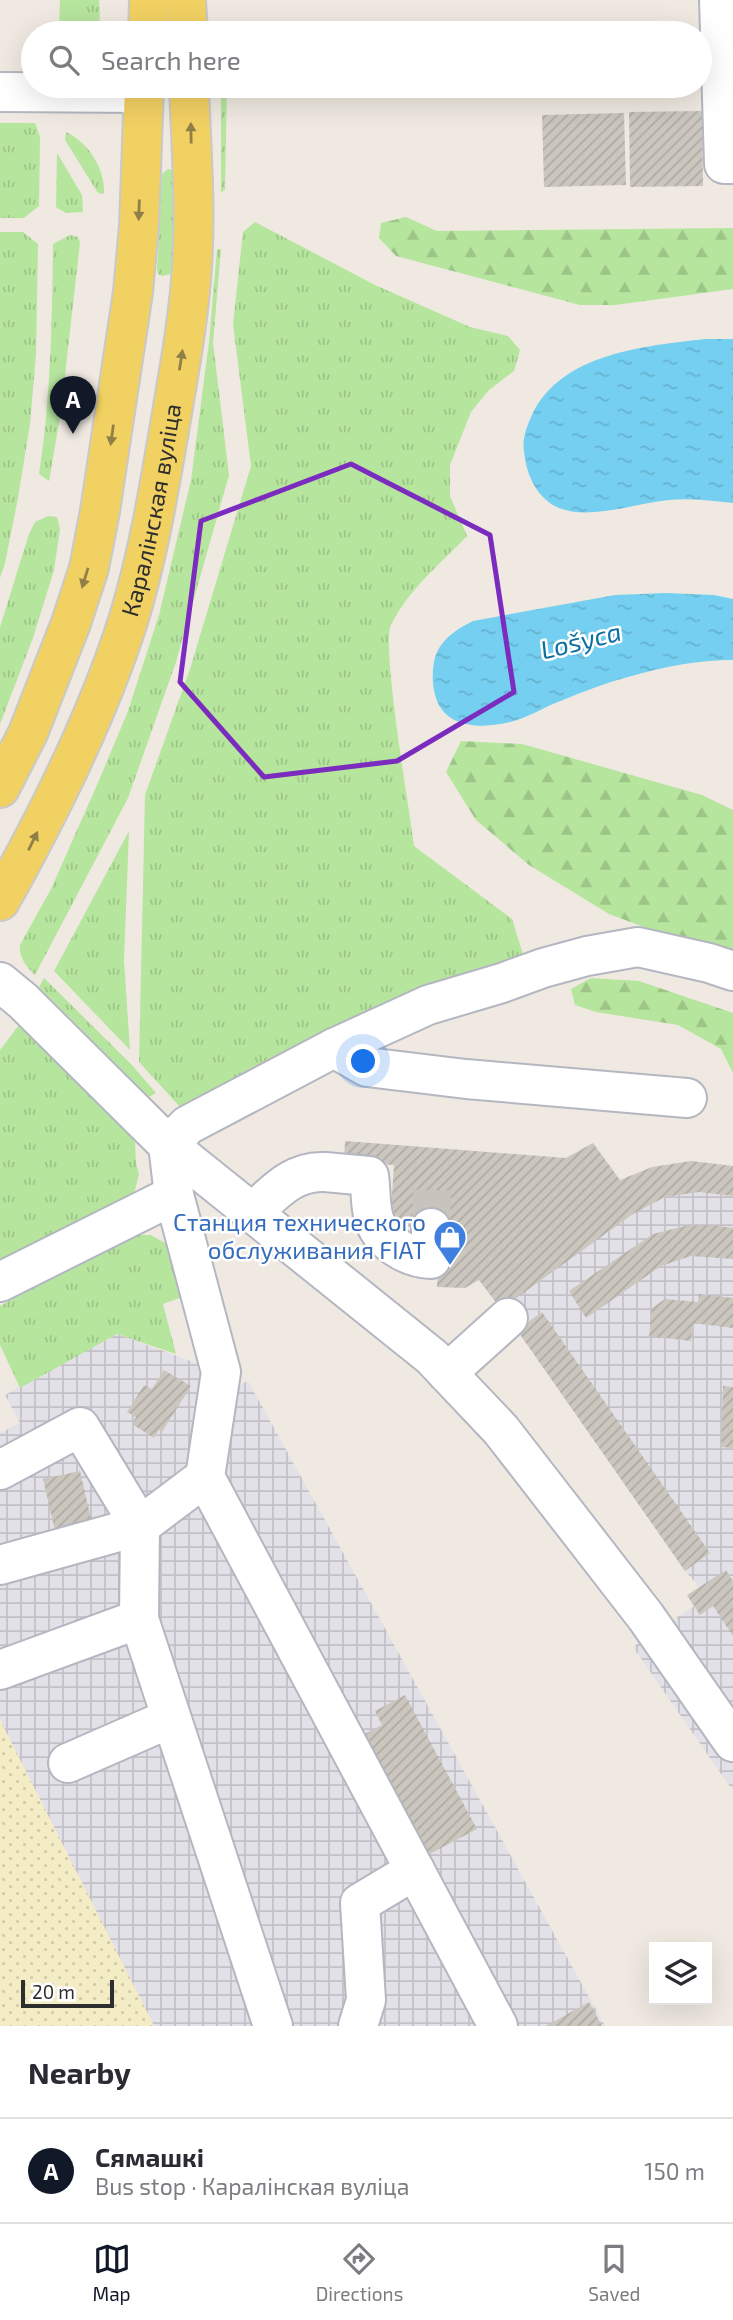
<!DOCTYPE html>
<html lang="en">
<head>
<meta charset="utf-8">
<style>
	body { margin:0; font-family:"Exo 2",sans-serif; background:#f2f2f3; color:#2b2b33 }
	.controls { position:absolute; right:21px; bottom:21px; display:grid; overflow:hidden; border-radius:0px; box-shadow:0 7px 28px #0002 }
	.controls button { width:63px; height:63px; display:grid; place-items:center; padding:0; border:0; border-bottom:2px solid #e1e1e2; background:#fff; color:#2b2b33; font:35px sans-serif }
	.scale { position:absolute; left:21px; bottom:18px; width:93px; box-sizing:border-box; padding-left:7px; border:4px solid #2e2e2e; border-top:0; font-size:19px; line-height:24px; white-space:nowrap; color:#2e2e2e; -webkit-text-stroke:5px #fff; paint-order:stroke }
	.you { position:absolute; left:364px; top:1062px; width:24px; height:24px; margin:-18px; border:5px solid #fff; border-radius:50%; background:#1a73e8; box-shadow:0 0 0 10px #1a73e833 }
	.badge { display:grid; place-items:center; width:46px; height:46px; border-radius:50%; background:#111827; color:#fff; font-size:23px; font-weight:700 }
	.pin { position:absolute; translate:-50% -58px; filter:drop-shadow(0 2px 4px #0008) }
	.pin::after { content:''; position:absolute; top:37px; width:24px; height:21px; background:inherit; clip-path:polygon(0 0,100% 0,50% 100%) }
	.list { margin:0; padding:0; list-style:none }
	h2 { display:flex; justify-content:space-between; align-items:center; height:91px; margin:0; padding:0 28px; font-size:30px }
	h2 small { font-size:23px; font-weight:400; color:#7c7c81 }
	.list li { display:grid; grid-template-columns:46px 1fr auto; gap:21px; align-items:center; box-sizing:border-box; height:105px; padding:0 28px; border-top:2px solid #e1e1e2 }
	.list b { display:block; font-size:26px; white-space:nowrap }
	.list p { margin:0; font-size:23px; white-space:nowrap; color:#7c7c81 }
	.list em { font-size:23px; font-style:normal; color:#7c7c81 }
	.icon { flex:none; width:38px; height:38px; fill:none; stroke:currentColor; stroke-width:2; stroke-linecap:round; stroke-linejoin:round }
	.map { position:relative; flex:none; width:733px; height:2026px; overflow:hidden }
	.search { position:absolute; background:#fff; box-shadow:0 7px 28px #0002; left:21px; right:21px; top:21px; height:77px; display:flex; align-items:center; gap:18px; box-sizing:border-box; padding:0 24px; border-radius:38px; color:#7c7c81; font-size:26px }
	.sheet { height:196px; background:#fff }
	nav { display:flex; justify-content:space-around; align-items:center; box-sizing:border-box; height:98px; border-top:2px solid #e1e1e2; background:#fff; font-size:19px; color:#7c7c81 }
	nav a { display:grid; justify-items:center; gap:4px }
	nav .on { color:#111827 }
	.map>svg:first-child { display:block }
	.industrial { fill:url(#industrial-grid) }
	.grass { fill:url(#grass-tufts) }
	.forest { fill:url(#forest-firs) }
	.sand { fill:url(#sand-dots) }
	.water { fill:url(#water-ripples) }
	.building { fill:url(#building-hatch) }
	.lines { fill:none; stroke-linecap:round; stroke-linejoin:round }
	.minor-tunnel { stroke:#c8c4bd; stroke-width:38; stroke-dasharray:38 19; stroke-linecap:butt }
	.minor-casing { stroke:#b4b7c1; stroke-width:42 }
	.major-casing { stroke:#c9c9c9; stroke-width:42 }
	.minor { stroke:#fff; stroke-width:38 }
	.major { stroke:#f2d163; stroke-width:38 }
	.oneway { fill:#908048 }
	.marked { fill:none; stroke:#7b2cbf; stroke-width:5; stroke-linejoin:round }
	.labels { text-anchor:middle; stroke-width:5; stroke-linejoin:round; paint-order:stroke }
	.street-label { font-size:24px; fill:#2e2e2e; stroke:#fff }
	.shop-label { font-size:24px; fill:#366cbe; stroke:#fff; text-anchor:end }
	.water-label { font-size:26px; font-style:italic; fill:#0d6fa3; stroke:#fff }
</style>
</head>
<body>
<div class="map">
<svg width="733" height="2026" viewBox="0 0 733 2026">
	<defs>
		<pattern id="industrial-grid" width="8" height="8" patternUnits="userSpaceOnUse" patternTransform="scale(1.75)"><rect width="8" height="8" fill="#e3e1e8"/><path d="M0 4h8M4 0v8" fill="none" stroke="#c3c1c7"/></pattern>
		<pattern id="grass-tufts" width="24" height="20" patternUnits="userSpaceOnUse" patternTransform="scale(1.75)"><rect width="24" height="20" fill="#b6e59e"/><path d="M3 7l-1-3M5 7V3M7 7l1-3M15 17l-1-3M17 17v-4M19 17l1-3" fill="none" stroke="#9dc588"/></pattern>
		<pattern id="forest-firs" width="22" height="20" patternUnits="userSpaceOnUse" patternTransform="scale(1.75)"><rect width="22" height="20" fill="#b6e59e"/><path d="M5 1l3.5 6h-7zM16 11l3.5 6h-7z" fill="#9dc588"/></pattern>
		<pattern id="sand-dots" width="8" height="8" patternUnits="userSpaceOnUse" patternTransform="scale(1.75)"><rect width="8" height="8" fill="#f3ecc5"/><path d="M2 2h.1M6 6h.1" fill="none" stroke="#d1cbaa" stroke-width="1.8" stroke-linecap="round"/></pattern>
		<pattern id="water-ripples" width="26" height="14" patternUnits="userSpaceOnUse" patternTransform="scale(1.75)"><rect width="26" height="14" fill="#75cff0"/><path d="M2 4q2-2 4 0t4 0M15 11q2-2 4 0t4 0" fill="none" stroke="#66b2ce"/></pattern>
		<pattern id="building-hatch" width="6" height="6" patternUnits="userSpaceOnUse" patternTransform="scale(1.75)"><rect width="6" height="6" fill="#cbc7bf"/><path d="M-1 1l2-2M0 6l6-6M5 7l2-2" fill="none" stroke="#afaba4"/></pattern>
	</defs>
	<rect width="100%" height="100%" fill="#efe9e1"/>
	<g class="industrial">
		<polygon points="691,1161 733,1166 733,1791 633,1647 694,1606 687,1595 698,1589 696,1583 685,1571 517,1330 479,1280"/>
		<polygon points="117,1334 207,1367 234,1387 248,1381 605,2026 154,2026 0,1720 0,1433 20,1423 5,1395"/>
	</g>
	<g class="grass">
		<path d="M 60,0 L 99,0 C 100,12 101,22 96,33 L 59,33 Z"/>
		<polygon points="221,86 227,86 225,190 221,192"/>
		<polygon points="0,123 35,123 40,137 39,206 24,218 0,218"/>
		<path d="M 66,132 C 89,143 105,169 104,194 L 98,193 L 65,140 Z"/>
		<polygon points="57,153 82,195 83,212 66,213 56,207"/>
		<polygon points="168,169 177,171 178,176 172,270 171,274 162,276 158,274 157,270 162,174"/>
		<path d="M 255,222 L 375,285 L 470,327 L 508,336 L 520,350 L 514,371 L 489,390 L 471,412 L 450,465 L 450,496 L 467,536 C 440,564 409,589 391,625 C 381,646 410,812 414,846 L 512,919 L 527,967 L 181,1108 L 139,1062 L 145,795 L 190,669 L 251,466 L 233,324 L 243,232 Z"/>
		<polygon points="0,232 23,232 38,244 36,354 30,424 18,498 5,563 0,578"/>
		<path d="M 70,235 L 78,237 L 80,242 L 61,411 L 49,481 L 39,474 C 51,397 52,321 53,244 Z"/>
		<path d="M 217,249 L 221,249 L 213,343 L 229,475 L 176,662 L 128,798 L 35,975 C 26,966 19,958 20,945 L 51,889 L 97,785 L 128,711 L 159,615 L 191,480 L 209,342 Z"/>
		<polygon points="48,516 57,517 60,529 54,570 33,638 0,724 0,627 29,534 35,522"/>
		<polygon points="129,831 124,960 130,1050 54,971"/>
		<polygon points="44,978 132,1065 156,1093 149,1097 39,987"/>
		<polygon points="22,1021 118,1117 135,1143 136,1163 139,1174 135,1190 119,1210 0,1270 0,1050"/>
		<polygon points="130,1235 151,1235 170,1246 185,1296 163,1304 176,1354 117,1334 20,1388 0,1345 0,1306"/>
	</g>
	<g class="forest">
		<polygon points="406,217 437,231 733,228 733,289 615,305 580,305 396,256 379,238 381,223"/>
		<polygon points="461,741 522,744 702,795 733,810 733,960 609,914 529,865 476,820 446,772"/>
		<polygon points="591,978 639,981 733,1013 733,1073 721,1049 678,1025 596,1012 575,1005 571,989"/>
	</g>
	<polygon class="sand" points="0,1720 154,2026 0,2026"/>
	<g class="water">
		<path d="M 705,339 L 733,339 L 733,503 C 712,501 690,498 669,500 C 635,503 584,523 553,505 C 534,493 526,472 524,451 C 522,438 527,426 532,415 C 561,353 645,346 705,339 Z"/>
		<path d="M 666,593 L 714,595 L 733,599 L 733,660 C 697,660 662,667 628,677 C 606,683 584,691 563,700 C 546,706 531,716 514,721 C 487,729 446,730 436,698 C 432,686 432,674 434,662 C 438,641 455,630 473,621 L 615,595 Z"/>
	</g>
	<g class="building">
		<polygon points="702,111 703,186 630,187 629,112"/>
		<polygon points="624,113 626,185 544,187 542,115"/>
		<polygon points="345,1141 566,1158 593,1143 620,1180 652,1167 691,1161 733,1166 733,1196 699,1192 665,1197 633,1214 501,1309 479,1280 465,1288 437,1287 440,1228 390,1226 394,1165 344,1162"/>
		<polygon points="712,1225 733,1228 733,1259 691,1256 661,1266 586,1318 569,1291 653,1234 685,1226"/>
		<polygon points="699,1294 733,1298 733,1328 693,1323 691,1341 649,1336 652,1308 665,1299 698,1302"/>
		<polygon points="542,1312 710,1553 685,1571 517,1330"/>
		<polygon points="164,1370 191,1386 162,1432 159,1430 154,1438 132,1424 136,1417 127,1412 144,1385 152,1389"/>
		<polygon points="723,1386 733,1387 733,1448 721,1447"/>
		<polygon points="80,1471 95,1536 58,1544 43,1479"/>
		<polygon points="726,1570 733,1581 733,1636 713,1606 700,1615 687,1595"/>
		<polygon points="405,1695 477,1829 424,1857 359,1737 382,1725 375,1711"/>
		<polygon points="589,2002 602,2026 546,2026"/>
	</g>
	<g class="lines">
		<polyline class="minor-tunnel" points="431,1228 433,1172"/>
		<defs>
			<g id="minor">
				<polyline points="719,0 724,164 733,164"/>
				<polyline points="0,92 144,93"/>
				<polyline points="0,982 23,1001 168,1145 432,1357 447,1373 501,1430 646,1617 733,1742"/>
				<polyline points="334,1048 367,1067 466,1079 687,1098"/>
				<path d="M 252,1213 C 274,1193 293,1170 325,1172 L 369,1176 C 371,1189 370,1202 373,1215 C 378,1241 407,1258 431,1259 L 431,1228"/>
				<polyline points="0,1282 174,1195"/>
				<polyline points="447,1373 508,1318"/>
				<polyline points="0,1470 80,1427 140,1526 0,1565"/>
				<polyline points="205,1477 140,1526 139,1619 273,2026"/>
				<polyline points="0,1670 139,1619"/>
				<polyline points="68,1763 171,1718"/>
				<polyline points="358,2026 366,2000 360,1903 415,1870"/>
				<polyline points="498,2026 205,1477 221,1372 174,1195 168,1145 188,1125 334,1048 428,1005 502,983 543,968 587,956 638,947 709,963 733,971"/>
			</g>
			<g id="major">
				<polyline points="186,0 188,33"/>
				<polyline points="148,33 149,0"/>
				<polyline points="0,788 28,733 71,623 89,568 100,511 133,292 139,226 144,86"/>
				<path id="s1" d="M 0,901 C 50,812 97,718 128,621 C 149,553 160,483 172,413 C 180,365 189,316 192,266 C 196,207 191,145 189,86"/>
			</g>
		</defs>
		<use href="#minor" class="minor-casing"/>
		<use href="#major" class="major-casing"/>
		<use href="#minor" class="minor"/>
		<use href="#major" class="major"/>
	</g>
	<defs><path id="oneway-solid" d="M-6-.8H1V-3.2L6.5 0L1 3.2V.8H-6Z" transform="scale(1.75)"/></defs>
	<g class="oneway">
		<use href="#oneway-solid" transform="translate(191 133) rotate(-91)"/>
		<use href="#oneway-solid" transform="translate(139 210) rotate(92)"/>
		<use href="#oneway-solid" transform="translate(181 360) rotate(-81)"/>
		<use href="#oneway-solid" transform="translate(112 435) rotate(98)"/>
		<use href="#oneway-solid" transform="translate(85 578) rotate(107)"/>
		<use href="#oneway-solid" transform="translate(33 841) rotate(-64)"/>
	</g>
	<path class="marked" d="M 351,464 L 490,535 L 514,692 L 397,761 L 264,777 L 180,682 L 201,521 Z"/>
	<defs>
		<symbol id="shop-pin" viewBox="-11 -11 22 30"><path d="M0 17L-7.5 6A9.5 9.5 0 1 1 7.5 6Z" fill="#3f7fe0" stroke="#fff"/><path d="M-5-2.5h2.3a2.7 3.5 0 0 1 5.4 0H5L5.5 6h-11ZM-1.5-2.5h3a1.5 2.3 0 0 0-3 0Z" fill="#fff"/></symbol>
	</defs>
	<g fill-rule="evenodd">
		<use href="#shop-pin" x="431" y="1218" width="38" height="52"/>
	</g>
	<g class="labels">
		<g class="street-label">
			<text dy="8" stroke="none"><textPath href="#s1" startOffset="422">Каралінская вуліца</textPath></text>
		</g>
		<g class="shop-label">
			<text x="426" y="1231">Станция технического<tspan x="426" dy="28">обслуживания FIAT</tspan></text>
		</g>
		<g class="water-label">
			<text transform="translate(581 641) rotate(-14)" y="9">Lošyca</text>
		</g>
	</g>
</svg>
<div class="controls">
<button><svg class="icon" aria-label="layers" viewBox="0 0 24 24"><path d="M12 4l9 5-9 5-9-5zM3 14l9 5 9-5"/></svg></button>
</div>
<div class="scale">20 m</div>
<div class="you"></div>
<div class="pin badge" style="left:73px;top:434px">A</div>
<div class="search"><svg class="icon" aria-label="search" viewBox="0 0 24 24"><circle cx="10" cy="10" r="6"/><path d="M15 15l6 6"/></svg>Search here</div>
</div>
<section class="sheet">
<h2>Nearby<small></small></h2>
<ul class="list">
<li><span class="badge">A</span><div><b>Сямашкі</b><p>Bus stop · Каралінская вуліца</p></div><em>150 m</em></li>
</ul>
</section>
<nav>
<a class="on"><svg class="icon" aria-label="map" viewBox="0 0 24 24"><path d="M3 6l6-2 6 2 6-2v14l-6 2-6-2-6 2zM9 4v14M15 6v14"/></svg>Map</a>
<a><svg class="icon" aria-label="directions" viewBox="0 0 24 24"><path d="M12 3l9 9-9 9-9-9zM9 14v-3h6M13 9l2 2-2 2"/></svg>Directions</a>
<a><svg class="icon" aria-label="saved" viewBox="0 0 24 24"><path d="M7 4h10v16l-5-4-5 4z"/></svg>Saved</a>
</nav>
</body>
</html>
